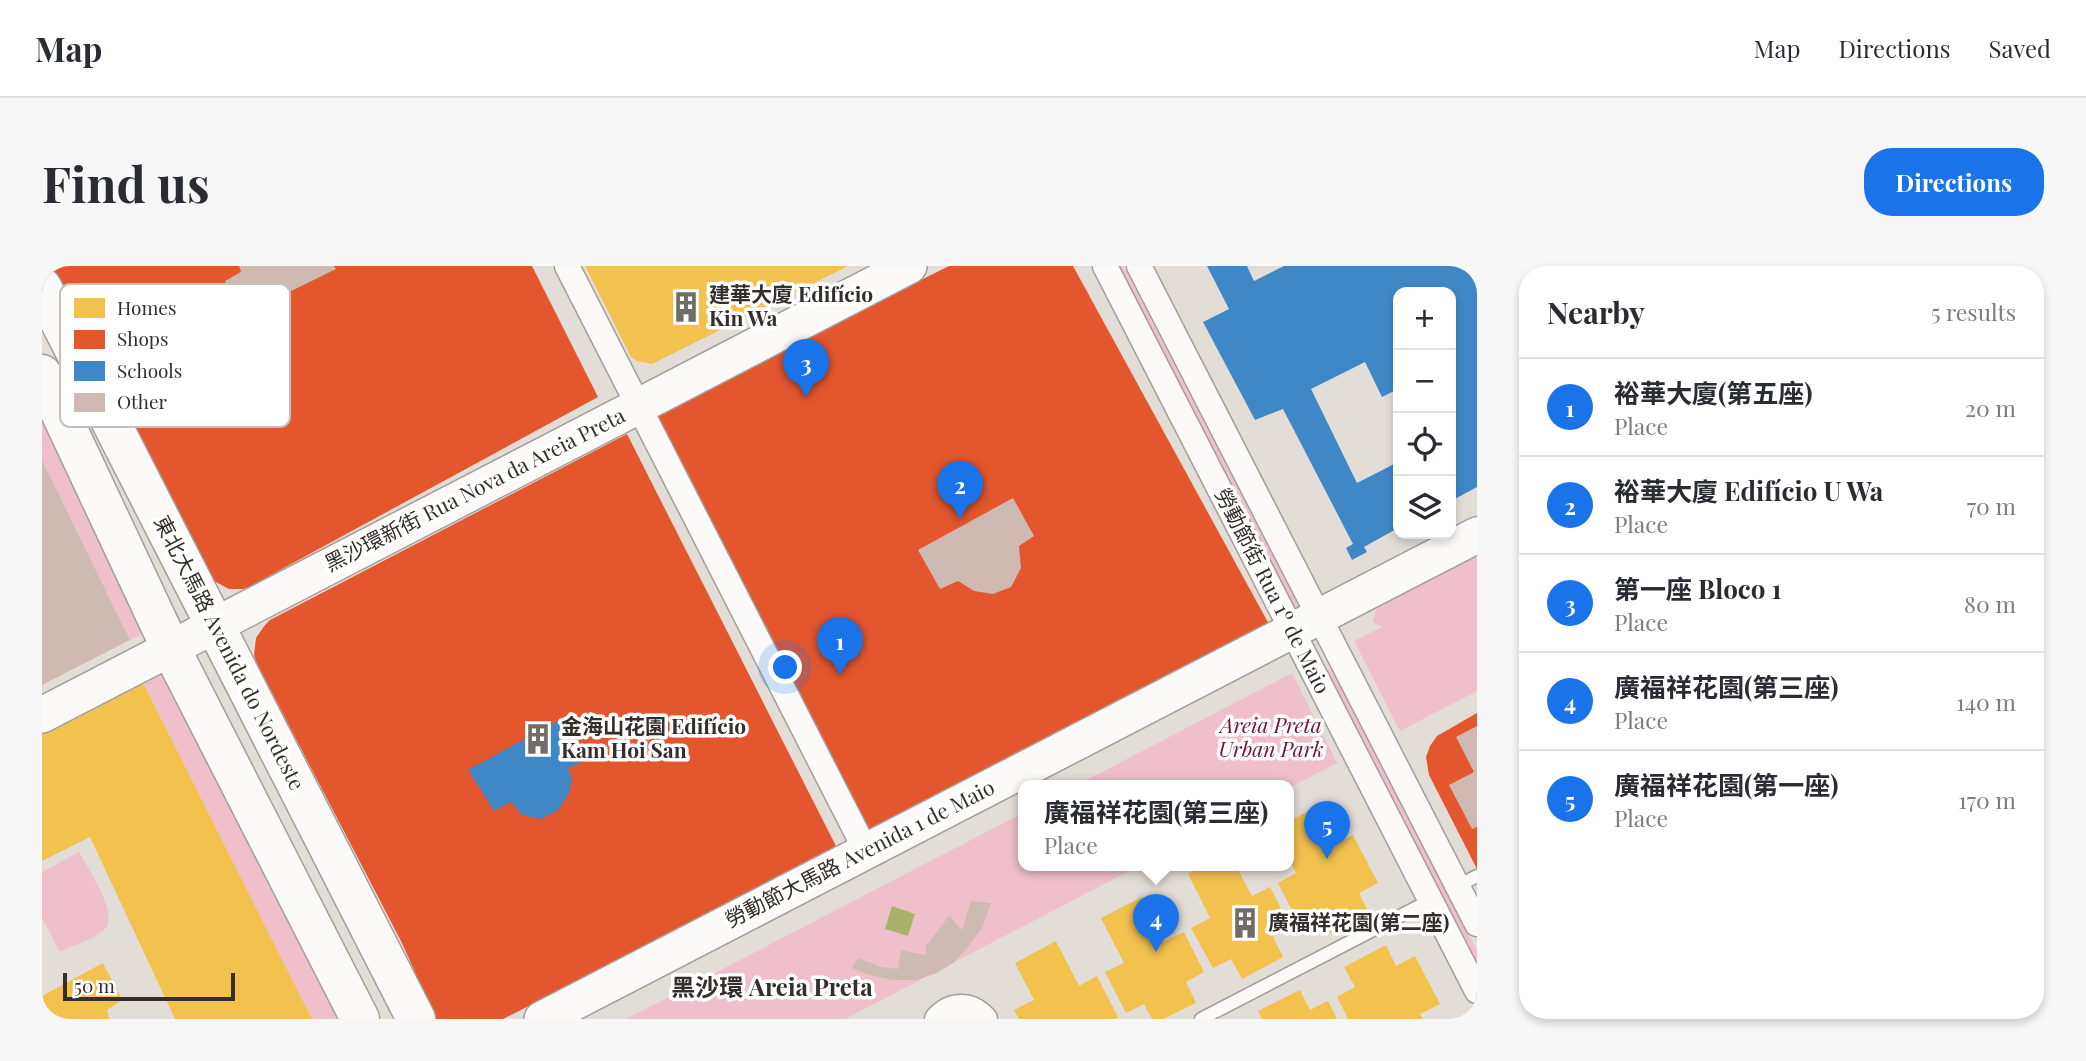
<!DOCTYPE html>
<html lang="en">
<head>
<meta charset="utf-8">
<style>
	body { margin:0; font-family:"Playfair Display","Noto Sans SC",serif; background:#f7f7f7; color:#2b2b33 }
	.controls { position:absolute; right:21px; top:21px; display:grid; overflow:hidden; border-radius:14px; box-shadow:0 4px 10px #0003 }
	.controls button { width:63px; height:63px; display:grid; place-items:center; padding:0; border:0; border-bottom:2px solid #e1e1e2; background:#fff; color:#2b2b33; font:35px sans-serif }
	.scale { position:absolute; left:21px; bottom:18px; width:172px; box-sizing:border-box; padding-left:7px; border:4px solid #342f2c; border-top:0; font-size:19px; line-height:24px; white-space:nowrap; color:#342f2c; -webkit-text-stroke:5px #fff; paint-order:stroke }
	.you { position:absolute; left:744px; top:402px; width:24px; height:24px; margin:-18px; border:5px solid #fff; border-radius:50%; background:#1a73e8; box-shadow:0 0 0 10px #1a73e833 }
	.badge { display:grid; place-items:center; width:46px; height:46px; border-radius:50%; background:#1a73e8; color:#fff; font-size:23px; font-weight:700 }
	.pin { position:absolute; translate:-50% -58px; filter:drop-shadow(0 2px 4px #0008) }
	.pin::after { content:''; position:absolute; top:37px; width:24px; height:21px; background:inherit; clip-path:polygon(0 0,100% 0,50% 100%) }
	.popup { position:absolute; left:976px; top:514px; width:276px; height:91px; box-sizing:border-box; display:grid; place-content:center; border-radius:14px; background:#fff; filter:drop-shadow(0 2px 5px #0005); font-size:23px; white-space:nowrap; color:#7c7c81 }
	.popup b { font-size:26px; color:#2b2b33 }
	.popup::after { content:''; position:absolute; left:50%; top:100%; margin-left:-14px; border:14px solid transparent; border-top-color:#fff }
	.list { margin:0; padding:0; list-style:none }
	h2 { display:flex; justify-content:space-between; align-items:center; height:91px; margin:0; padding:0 28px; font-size:30px }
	h2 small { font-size:23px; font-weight:400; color:#7c7c81 }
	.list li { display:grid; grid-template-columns:46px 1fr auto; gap:21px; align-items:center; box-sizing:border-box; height:98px; padding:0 28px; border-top:2px solid #e1e1e2 }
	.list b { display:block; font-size:26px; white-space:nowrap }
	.list p { margin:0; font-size:23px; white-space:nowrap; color:#7c7c81 }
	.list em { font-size:23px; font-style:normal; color:#7c7c81 }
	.icon { flex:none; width:38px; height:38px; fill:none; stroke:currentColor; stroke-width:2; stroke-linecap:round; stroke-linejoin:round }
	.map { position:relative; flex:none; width:1435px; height:753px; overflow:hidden; border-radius:28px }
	header { display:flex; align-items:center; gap:42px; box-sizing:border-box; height:98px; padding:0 35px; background:#fff; border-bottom:2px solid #e1e1e2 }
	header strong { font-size:33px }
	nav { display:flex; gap:38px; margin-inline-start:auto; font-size:24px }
	.intro { display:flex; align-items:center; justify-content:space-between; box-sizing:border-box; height:168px; padding:0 42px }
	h1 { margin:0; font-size:49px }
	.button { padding:18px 32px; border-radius:28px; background:#1a73e8; color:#fff; font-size:24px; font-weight:700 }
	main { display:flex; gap:42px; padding:0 42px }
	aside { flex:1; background:#fff; border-radius:28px; box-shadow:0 4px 10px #0003 }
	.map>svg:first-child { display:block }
	.green { fill:#efc0cb }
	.water { fill:#a8b26a }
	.homes { fill:#f2c14e }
	.shops { fill:#e4572e }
	.schools { fill:#3f88c5 }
	.building { fill:#cfb9b3 }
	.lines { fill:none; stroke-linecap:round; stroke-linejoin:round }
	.lane-casing { stroke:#a39e9a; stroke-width:15 }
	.street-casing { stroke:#a39e9a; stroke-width:27 }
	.secondary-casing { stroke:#a39e9a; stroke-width:38 }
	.primary-casing { stroke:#a39e9a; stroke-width:41 }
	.lane { stroke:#fbfaf9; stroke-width:12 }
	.street { stroke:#fbfaf9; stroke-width:24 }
	.secondary { stroke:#fbfaf9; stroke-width:35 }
	.primary { stroke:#fbfaf9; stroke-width:38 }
	.labels { text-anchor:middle; stroke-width:7; stroke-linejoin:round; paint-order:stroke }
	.poi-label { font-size:21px; font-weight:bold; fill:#342f2c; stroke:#fff; text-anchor:start }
	.street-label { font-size:21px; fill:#342f2c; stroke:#fff }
	.park-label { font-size:21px; font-style:italic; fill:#6f153b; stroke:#fff }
	.quarter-label { font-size:24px; font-weight:bold; fill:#342f2c; stroke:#fff }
	.key { fill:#fff; stroke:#c2c1c0; stroke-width:2 }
	.key-label { font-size:19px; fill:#342f2c }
</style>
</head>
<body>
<header>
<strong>Map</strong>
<nav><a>Map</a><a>Directions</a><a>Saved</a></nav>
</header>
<div class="intro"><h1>Find us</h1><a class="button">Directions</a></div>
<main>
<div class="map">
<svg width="1435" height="753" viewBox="0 0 1435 753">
	<rect width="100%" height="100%" fill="#e3ddd8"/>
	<g class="green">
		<polygon points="1070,0 1081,0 1255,337 1256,344 1254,347"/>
		<polygon points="0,139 114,361 88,374 0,194"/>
		<polygon points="1435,276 1435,425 1358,465 1312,375 1340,361 1331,356 1338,327"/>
		<polygon points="131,401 309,753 270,753 101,417"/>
		<polygon points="1288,402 1435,685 1435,702 1280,407"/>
		<polygon points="1250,407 1295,497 1247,522 1247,520 1033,520"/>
		<polygon points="981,547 981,600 1097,600 803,753 584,753"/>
		<path d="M 37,586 C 46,602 79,650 62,664 C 50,674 32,679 18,686 L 0,652 L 0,606 Z"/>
	</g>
	<polygon class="water" points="850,640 873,648 866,670 843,663"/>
	<g class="homes">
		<polygon points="57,0 139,0 150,23 134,31 141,49 150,68 166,60 184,100 165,109 175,129 182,126 191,145 206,138 225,177 206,186 227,225 242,217 261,257 242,266 252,286 206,308 198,290 181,299 162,259 177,252 167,230 171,229 162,211 145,219 126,180 141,173 121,133 104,141 86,102 100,95 90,74 87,57 70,65 51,25 65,18"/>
		<polygon points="354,0 421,0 422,2 412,7 416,14 427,9 433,22 438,23 448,17 454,27 456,26 466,43 461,46 466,55 457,60 453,68 458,79 450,82 453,87 463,82 469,95 474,96 484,90 490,100 493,99 502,116 497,119 502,128 493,133 489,141 495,151 485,157 487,161 468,170 466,166 459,170 453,159 448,156 437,161 432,152 427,154 422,157 428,169 417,175 413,183 419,194 409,199 411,203 392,212 390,208 383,212 377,201 372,198 361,204 356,193 353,195 345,177 347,176 343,166 354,161 356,155 351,143 359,139 357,136 376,127 377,129 387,124 393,137 398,138 410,131 414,140 424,135 419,125 430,119 432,113 427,101 435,97 432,91 422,96 417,86 412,83 401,88 396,78 393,80 385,62 387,61 383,51 394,46 396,40 390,28 398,25 393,16 386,20 380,10 375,6 364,12 359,2 356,3"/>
		<polygon points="543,0 806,0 610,98 595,95 589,91"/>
		<polygon points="947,0 1001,0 1002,3 1004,2 1014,20 1010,22 1015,31 1005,36 1002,44 1007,54 997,60 998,65 999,67 1010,62 1016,75 1021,76 1032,70 1037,80 1040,79 1049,97 1045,99 1049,108 1040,113 1037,121 1042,132 1032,137 1035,143 1045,138 1051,151 1056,152 1067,147 1072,157 1074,155 1084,173 1079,175 1084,184 1075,189 1072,197 1077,208 1066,213 1071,220 1082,215 1088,228 1093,229 1103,223 1109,233 1111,232 1121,249 1116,252 1121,261 1112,266 1108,274 1114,284 1105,288 1108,292 1118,288 1124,301 1129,301 1139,296 1145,306 1148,304 1157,322 1152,325 1157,334 1148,339 1144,347 1150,357 1140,362 1142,367 1123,376 1121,372 1114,376 1108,365 1103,362 1092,367 1087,358 1077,363 1083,375 1072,380 1069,389 1074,399 1063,405 1066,409 1047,418 1045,414 1038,418 1032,407 1027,404 1016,409 1011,399 1008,401 1000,383 1003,382 998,372 1009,367 1011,361 1006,349 1014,345 1012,342 1031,332 1032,335 1042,330 1048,342 1053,344 1065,337 1069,346 1079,341 1074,330 1085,325 1087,318 1082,306 1090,303 1087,297 1077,302 1072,292 1067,289 1056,294 1051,284 1048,286 1040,268 1043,267 1038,257 1049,252 1051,245 1046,233 1053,230 1049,222 1041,226 1035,215 1030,212 1019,218 1014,208 1011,209 1003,192 1006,190 1001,181 1012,175 1014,169 1009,157 1017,153 1013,146 1006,150 1000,139 995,136 984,142 979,131 976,133 968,115 971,114 966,104 977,99 979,93 974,81 983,77 979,69 971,73 966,62 961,59 949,65 944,54 937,58 942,69 933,73 929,81 934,92 924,97 926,101 908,110 906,106 898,110 893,99 888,97 876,102 872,91 868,93 861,75 863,74 859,64 870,60 872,53 866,41 876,36 874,32 890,24 892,27 902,22 909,35 914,36 924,30 929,40 933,39 936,37 931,27 942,22 944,16 939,4"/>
		<polygon points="770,79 779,98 794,91 813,130 794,139 804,159 759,181 750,164 733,172 714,132 729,125 718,104"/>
		<polygon points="689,123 698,142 713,134 732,174 713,183 723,203 677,225 669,207 652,216 634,176 648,169 638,147"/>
		<polygon points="299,162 308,181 323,174 342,213 323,222 332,242 287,264 279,247 262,255 243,216 258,209 247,187"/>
		<polygon points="729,202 738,221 753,214 772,253 753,263 773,298 788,290 807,330 788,339 798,360 804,356 813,375 829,368 847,407 828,417 838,437 840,436 849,455 865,448 883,487 864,496 874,516 829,538 820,520 804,529 785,489 799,482 789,461 793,459 784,441 767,449 749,410 763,403 753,381 744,363 727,372 708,332 723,325 709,287 692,295 673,256 688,249 678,227"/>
		<polygon points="543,217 550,229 555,231 565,225 571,235 573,234 583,251 578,254 583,263 574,268 570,276 575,286 565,292 567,299 578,294 584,307 589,308 600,302 606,312 608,311 617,328 613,331 618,340 608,345 605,353 610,364 600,368 603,375 613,370 619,383 625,384 635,378 640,388 643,387 653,404 648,407 653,416 644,421 640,429 645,440 635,445 637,449 639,452 650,446 656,459 661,460 672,454 677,465 680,463 689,481 685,484 690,492 680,497 676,505 682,516 673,519 676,524 687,520 692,532 698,533 708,527 714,538 716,536 726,554 721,556 726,565 716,571 713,578 718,589 708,594 710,598 692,607 690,604 682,608 677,597 672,594 660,599 656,589 646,595 652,606 640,612 637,620 642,631 632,636 634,640 616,650 614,645 606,649 601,639 595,636 585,641 579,631 576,633 568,615 571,614 567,604 578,599 580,592 574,580 583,577 581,573 599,564 600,567 610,562 616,574 621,575 633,569 638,578 648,572 643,562 653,556 656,550 650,538 659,535 655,529 645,534 641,524 636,521 624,526 619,516 616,517 608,500 611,498 606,489 617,484 619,477 614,465 621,462 617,454 609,458 604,447 599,444 587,450 582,439 579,441 571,423 574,422 570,412 581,407 583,401 577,389 586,385 582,378 574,382 569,371 564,368 552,374 548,363 544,365 536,347 539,346 534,336 545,331 547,325 542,313 551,309 547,301 539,305 534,294 529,291 517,296 513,286 505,290 510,300 501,305 498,313 503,323 493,329 495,333 477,342 475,338 467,342 461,331 457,328 445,333 440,323 437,325 429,307 431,306 427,296 438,291 440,285 435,273 445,268 443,264 459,256 460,259 471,254 477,266 482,268 493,262 498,272 504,269 500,259 511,254 513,248 507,236 517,231 516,228"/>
		<polygon points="360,297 369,316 384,309 403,349 384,358 394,378 349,399 340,382 323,390 304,351 319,344 309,322"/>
		<polygon points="0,308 5,317 10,319 20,313 26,323 28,322 38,339 33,342 38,351 29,356 25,364 31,374 20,379 22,383 4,393 2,389 0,390"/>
		<polygon points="279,341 288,360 303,353 322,392 303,401 313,421 267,443 259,426 242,434 224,395 238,387 228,366"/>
		<polygon points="921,393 930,412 945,404 964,444 945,453 955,473 910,495 901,477 885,485 866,446 880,439 870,417"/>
		<polygon points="101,417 270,753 133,753 48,571 0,595 0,468"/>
		<polygon points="319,421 328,440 343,432 362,472 345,480 352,497 362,516 378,509 397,548 378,557 388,578 394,575 403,594 419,586 438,626 418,635 439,673 455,666 473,705 454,714 464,735 426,753 417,753 411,739 394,747 375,708 389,701 379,679 383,677 375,659 357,667 339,628 353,621 343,599 334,582 317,590 298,551 314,543 307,521 299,505 282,514 264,474 278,467 268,445"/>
		<polygon points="1273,542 1292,579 1311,569 1336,617 1317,627 1327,647 1286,668 1275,648 1257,658 1236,617 1254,607 1247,593 1247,555"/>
		<polygon points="1160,600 1194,600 1210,630 1228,621 1249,662 1231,671 1241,691 1200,713 1189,693 1171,702 1149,662 1168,652 1146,608"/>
		<polygon points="511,611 520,630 535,622 555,662 535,671 545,691 500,713 491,695 474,704 456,664 470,657 460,636"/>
		<polygon points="1100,631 1123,675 1142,666 1162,706 1144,716 1154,737 1121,753 1110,753 1102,738 1084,747 1063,706 1082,697 1059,652"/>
		<polygon points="1014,675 1037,720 1055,710 1076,751 1073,753 977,753 972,744 992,734 973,697"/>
		<polygon points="1344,679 1354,700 1373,690 1398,738 1378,748 1381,753 1306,753 1295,731 1313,721 1302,701"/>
		<polygon points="61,697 80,734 65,744 67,753 0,753 0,730"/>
		<polygon points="1258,724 1268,744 1286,735 1295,753 1220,753 1216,745"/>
	</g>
	<g class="shops">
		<polygon points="8,0 490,0 556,131 207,321 201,323 187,323 172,315 168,310"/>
		<polygon points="907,0 1031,0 1228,360 820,568 614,147"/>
		<polygon points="585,168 796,584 461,753 394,753 359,675 215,398 212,389 214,372 223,359 228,354"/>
		<polygon points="1435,447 1435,603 1387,509 1384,491 1388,480 1395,470"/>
	</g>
	<g class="schools">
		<polygon points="1165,0 1205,0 1212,15 1242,0 1435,0 1435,221 1409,235 1409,26 1356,26 1356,123 1340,131 1323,96 1269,123 1315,217 1356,196 1356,262 1322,281 1325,286 1310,294 1304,282 1311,278 1241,143 1213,154 1161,56 1187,43"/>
		<polygon points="521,452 544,493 526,503 530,513 527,527 516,544 499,553 480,549 469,536 452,545 426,504"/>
	</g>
	<g class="building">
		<polygon points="197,0 292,0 294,3 198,50 183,15 199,6"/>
		<polygon points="0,194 88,374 0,419"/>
		<polygon points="971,232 992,270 977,280 979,302 969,321 951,328 932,325 916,315 898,323 876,284"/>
		<polygon points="1435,460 1435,561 1430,563 1407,519 1432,506 1414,471"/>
		<polygon points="929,635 949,637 940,662 926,681 911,697 895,707 874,714 851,714 827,709 810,702 816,692 839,701 856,703 859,684 884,689 884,680 907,650 920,664"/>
	</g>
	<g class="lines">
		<defs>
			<g id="lane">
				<polyline points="1416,620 1435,610"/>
				<polyline points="1159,753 1389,634"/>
			</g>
			<g id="street">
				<polyline points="525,0 824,585"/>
				<polyline points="1063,0 1435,725"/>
				<polyline points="1097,0 1435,658"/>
				<path d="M 895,753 C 909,737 929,737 943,753"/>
			</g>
			<g id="secondary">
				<polyline points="0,449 867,0"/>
				<polyline points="500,753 1435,269"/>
			</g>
			<g id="primary">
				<polyline points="0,21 374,753"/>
				<polyline points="0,108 129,383 318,753"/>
			</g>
		</defs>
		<use href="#lane" class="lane-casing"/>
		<use href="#street" class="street-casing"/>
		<use href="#secondary" class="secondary-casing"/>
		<use href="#primary" class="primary-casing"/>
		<use href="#lane" class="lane"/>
		<use href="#street" class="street"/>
		<use href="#secondary" class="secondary"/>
		<use href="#primary" class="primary"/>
	</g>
	<defs>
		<symbol id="building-bare" viewBox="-9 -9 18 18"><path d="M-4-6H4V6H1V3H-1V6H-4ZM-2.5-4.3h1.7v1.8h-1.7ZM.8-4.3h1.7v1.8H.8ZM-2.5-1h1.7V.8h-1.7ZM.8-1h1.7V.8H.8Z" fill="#716c68" stroke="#fff" stroke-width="2.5" paint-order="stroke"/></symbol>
	</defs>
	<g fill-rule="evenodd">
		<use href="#building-bare" x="622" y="19" width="44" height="44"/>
		<use href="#building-bare" x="474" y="451" width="44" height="44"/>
		<use href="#building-bare" x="1181" y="635" width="44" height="44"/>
	</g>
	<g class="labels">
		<g class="poi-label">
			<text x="667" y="36">建華大廈 Edifício<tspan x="667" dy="24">Kin Wa</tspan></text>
			<text x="519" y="468">金海山花園 Edifício<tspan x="519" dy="24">Kam Hoi San</tspan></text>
			<text x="1226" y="664">廣福祥花園(第二座)</text>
		</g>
		<g class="street-label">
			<text transform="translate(433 224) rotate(-27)" y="7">黑沙環新街 Rua Nova da Areia Preta</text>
			<text transform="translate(1230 325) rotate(63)" y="7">勞動節街 Rua 1º de Maio</text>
			<text transform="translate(187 387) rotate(63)" y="7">東北大馬路 Avenida do Nordeste</text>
			<text transform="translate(818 588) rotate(-27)" y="7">勞動節大馬路 Avenida 1 de Maio</text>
		</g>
		<g class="park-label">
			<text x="1229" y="467">Areia Preta<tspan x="1229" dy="24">Urban Park</tspan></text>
		</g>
		<g class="quarter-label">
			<text x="730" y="730">黑沙環 Areia Preta</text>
		</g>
	</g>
	<rect x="18" y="18" width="230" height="143" rx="10" class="key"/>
	<rect x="32" y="32" width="31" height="20" fill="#f2c14e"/>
	<rect x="32" y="64" width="31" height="19" fill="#e4572e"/>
	<rect x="32" y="95" width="31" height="20" fill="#3f88c5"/>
	<rect x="32" y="127" width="31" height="19" fill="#cfb9b3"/>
	<g class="key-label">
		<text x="75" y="49">Homes</text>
		<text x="75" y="80">Shops</text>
		<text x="75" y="112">Schools</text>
		<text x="75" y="143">Other</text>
	</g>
</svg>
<div class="controls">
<button>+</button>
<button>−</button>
<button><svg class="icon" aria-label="locate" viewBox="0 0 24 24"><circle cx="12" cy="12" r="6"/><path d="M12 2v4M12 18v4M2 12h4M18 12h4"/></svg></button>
<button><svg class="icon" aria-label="layers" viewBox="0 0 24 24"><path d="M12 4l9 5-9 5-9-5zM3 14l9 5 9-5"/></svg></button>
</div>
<div class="scale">50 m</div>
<div class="you"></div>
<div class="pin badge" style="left:798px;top:409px">1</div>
<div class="pin badge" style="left:918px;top:253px">2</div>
<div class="pin badge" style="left:764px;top:131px">3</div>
<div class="pin badge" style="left:1114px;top:686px">4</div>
<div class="popup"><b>廣福祥花園(第三座)</b>Place</div>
<div class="pin badge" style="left:1285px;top:593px">5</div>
</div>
<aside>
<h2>Nearby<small>5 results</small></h2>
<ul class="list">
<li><span class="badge">1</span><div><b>裕華大廈(第五座)</b><p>Place</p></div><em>20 m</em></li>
<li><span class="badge">2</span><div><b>裕華大廈 Edifício U Wa</b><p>Place</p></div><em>70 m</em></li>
<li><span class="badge">3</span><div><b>第一座 Bloco 1</b><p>Place</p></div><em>80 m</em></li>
<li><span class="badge">4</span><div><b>廣福祥花園(第三座)</b><p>Place</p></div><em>140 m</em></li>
<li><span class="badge">5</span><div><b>廣福祥花園(第一座)</b><p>Place</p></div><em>170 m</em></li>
</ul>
</aside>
</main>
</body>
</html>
